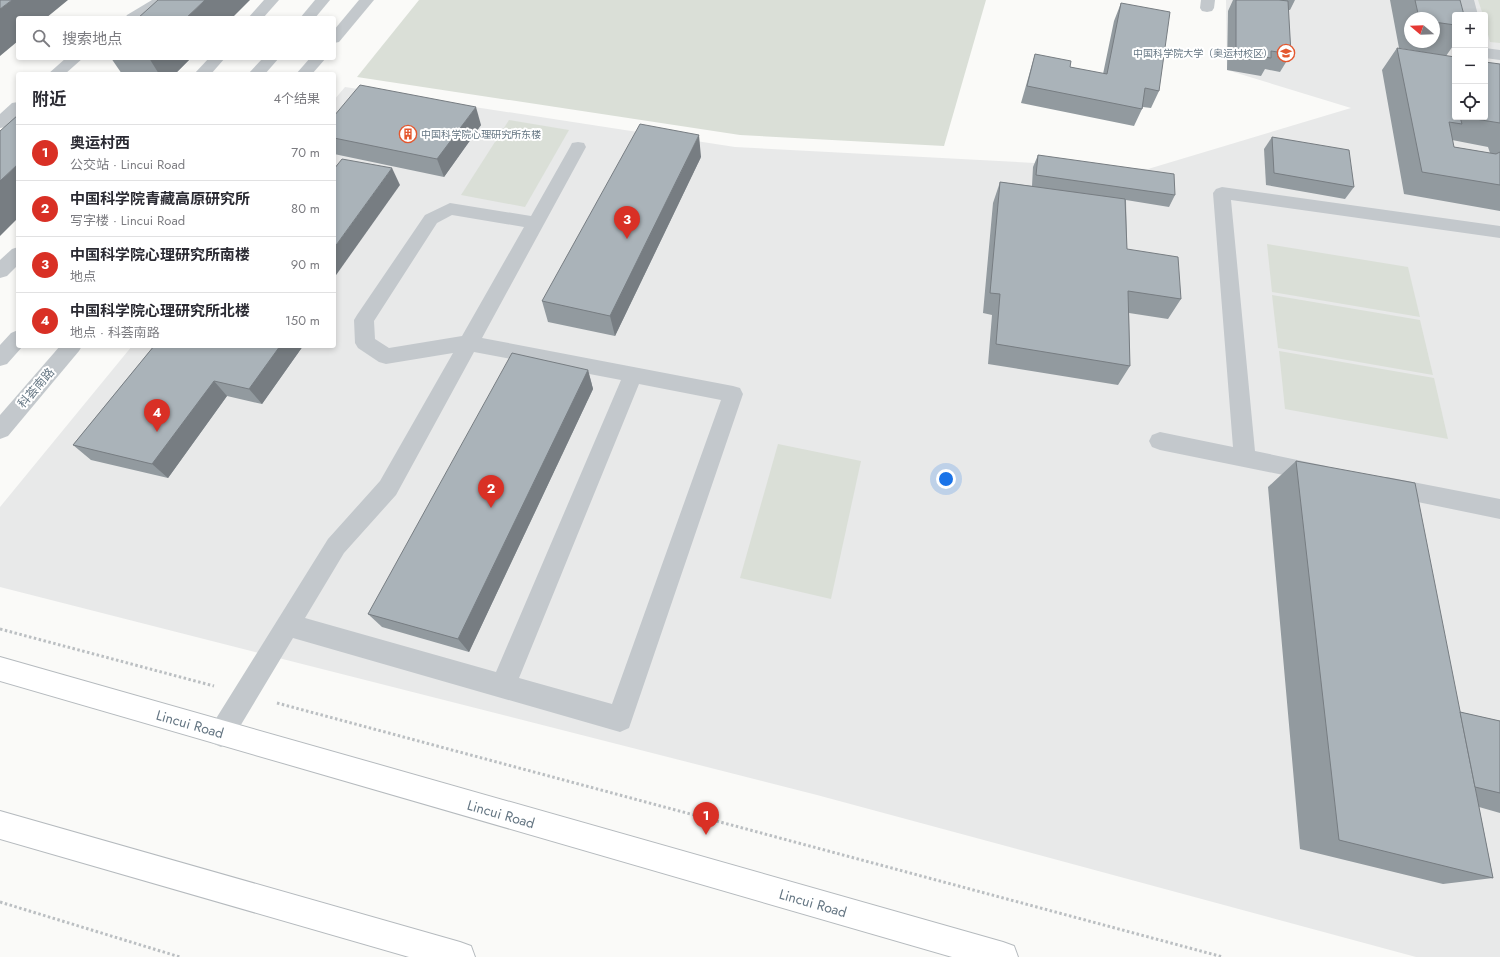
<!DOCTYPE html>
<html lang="zh">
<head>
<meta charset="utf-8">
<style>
	body { margin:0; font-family:Jost,"Noto Sans SC",sans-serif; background:#f7f7f7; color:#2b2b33 }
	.controls { position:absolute; right:12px; top:12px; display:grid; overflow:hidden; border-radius:4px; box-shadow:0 2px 6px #0003 }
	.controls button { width:36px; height:36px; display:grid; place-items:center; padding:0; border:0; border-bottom:1px solid #e1e1e2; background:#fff; color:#2b2b33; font:20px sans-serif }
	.compass { position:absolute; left:1404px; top:12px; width:36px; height:36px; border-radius:50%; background:#fff; box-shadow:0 2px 6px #0003; rotate:289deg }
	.you { position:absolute; left:946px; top:479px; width:14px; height:14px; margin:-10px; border:3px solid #fff; border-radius:50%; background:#1a73e8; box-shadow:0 0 0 6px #1a73e833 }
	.badge { display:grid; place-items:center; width:26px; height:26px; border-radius:50%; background:#d93025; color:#fff; font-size:13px; font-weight:700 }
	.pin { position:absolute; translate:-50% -33px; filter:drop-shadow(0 1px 2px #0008) }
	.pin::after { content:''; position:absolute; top:21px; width:14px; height:12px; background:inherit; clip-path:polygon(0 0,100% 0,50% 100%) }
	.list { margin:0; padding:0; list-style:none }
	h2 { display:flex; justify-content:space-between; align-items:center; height:52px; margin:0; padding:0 16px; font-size:17px }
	h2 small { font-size:13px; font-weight:400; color:#7c7c81 }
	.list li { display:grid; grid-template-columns:26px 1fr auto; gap:12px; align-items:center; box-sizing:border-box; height:56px; padding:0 16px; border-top:1px solid #e1e1e2 }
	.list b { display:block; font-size:15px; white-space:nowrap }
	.list p { margin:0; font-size:13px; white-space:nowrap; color:#7c7c81 }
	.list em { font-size:13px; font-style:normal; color:#7c7c81 }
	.icon { flex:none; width:22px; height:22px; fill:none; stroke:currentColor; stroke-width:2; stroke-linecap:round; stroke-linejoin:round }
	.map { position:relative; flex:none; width:1500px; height:957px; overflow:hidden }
	.search { position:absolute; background:#fff; box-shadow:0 2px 6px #0003; left:16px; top:16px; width:320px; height:44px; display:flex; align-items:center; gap:10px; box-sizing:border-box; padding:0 14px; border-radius:4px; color:#7c7c81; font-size:15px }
	.panel { position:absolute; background:#fff; box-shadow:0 2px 6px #0003; left:16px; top:72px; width:320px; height:276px; border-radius:4px }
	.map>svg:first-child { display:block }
	.built { fill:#e8e9e9; fill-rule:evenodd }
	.green { fill:#dadfd7 }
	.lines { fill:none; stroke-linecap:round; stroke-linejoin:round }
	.major-casing { stroke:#b5babe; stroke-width:2 }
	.path { stroke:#bbbfc2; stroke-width:3; stroke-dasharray:2.5 2.5; stroke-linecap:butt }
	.minor { fill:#c3c8cc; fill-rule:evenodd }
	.major { fill:#fff; fill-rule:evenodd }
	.wall { fill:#929a9f; fill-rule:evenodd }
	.shaded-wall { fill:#777d82 }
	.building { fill:#aab3b9; stroke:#777d82 }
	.labels { text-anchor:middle; stroke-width:4; stroke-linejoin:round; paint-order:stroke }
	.far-poi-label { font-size:10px; fill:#657683; stroke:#fff; text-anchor:end }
	.street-label { font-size:12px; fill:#657683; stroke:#fff }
	.near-street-label { font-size:14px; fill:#657683; stroke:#fff }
</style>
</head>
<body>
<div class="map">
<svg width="1500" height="957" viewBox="0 0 1500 957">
	<rect width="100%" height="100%" fill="#fafaf8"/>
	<path class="built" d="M 1226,0 L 1500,0 L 1500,957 L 1416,957 L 817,795 L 0,587 L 0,507 L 132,346 L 334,346 L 334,100 L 345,87 L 735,147 L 1148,169 L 1351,108 L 1227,70 ZM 1455,15 L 1485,15 L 1485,117 L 1455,117 ZM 1410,18 L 1434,18 L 1434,42 L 1410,42 Z"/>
	<g class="green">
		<polygon points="419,0 986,0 944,146 740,135 357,77"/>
		<polygon points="1478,0 1500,0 1500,43 1490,42 1485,23 1485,15 1483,15"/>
		<polygon points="509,120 569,130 525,207 461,195"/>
		<polygon points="1267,244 1408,267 1420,317 1272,292"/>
		<polygon points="1272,295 1420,320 1433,375 1278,348"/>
		<polygon points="1279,351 1434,378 1448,439 1285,409"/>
		<polygon points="778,444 861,461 831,599 740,578"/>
	</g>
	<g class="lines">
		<defs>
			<g id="major">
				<polygon points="0,657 1003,942 1014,946 1018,957 952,957 0,681"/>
				<polygon points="0,811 460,942 471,946 475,957 409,957 0,839"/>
			</g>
		</defs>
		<use href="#major" class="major-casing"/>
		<g class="path">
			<polyline points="0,629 214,686"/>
			<polyline points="277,703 1223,957"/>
			<polyline points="0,902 180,957"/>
		</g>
		<g class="minor">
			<path d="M 152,0 L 167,0 C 156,16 142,18 125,18 L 127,15 Z"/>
			<polygon points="264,0 279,0 263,18 248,18"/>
			<polygon points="315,0 330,0 315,18 300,18"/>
			<polygon points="359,0 374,0 339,42 334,43 334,30"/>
			<polygon points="1201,0 1215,0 1214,8 1212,11 1207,12 1202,11 1200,8"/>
			<polygon points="1460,0 1474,0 1478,15 1464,15"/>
			<polygon points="1485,48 1500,50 1500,60 1485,58"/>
			<polygon points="66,58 83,58 65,74 48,74"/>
			<polygon points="209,58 225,58 211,74 194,74"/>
			<polygon points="263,58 279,58 265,74 248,74"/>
			<polygon points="310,58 326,58 312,74 296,74"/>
			<polygon points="18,102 18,116 6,127 0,128 0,114 12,103"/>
			<path d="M 578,142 L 584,143 L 586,147 L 482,338 L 733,386 L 740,388 L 743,394 L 629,728 L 620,732 L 293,638 L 230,743 L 221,747 L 212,743 L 208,734 L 212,725 L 328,539 L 380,481 L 453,353 L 386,364 L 379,362 L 358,348 L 355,343 L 354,320 L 357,315 L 425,215 L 450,203 L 531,216 L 570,147 L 572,143 ZM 452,215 L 524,227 L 462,336 L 389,348 L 375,339 L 374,321 L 437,223 ZM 474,352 L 621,380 L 496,672 L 305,618 L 344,553 L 396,495 ZM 639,384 L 721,400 L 612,704 L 519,678 Z"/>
			<polygon points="1222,187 1500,226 1500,238 1231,200 1255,451 1326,466 1329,473 1326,480 1318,482 1160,450 1152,447 1149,441 1152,435 1160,432 1233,447 1213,193 1216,189"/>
			<polygon points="18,247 18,265 7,276 0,278 0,260 12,249"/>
			<polygon points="18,330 18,346 23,346 7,364 0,366 0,345 11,333"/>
			<polygon points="60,346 82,346 79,351 8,436 0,439 0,415"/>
			<polygon points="1387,477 1500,499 1500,519 1379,494 1376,487 1379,480"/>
		</g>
		<use href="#major" class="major"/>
	</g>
	<g class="wall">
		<polygon points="1233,0 1295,0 1290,10 1288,10 1291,54 1280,72 1265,69 1261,76 1227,70 1228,11"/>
		<path d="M 1390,0 L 1460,0 L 1455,15 L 1455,43 L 1446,56 L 1399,48 ZM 1410,18 L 1434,18 L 1434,42 L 1410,42 Z"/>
		<polygon points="1121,3 1159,91 1151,108 1143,107 1142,109 1134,126 1021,103 1035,54 1070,67 1103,74 1114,21"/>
		<path d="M 1397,48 L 1455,117 L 1485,117 L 1500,64 L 1500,211 L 1404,194 L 1382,70 ZM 1452,140 L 1488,147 L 1490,153 L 1454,147 Z"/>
		<polygon points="111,58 191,58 175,74 122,74"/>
		<polygon points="334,116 481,125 444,177 334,154"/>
		<polygon points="1272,137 1354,187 1345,199 1266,185 1264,149"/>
		<polygon points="1038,155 1175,195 1169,207 1126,200 1127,249 1181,299 1168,319 1129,313 1130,366 1118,385 988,364 992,315 983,313 993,203 1000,182 1032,186 1033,167"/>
		<polygon points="701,157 615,336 548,322 542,301"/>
		<polygon points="154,346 303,346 262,404 227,396 168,478 91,460 73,445"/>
		<polygon points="588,370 593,389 469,652 382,627 368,614"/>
		<polygon points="1296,461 1460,712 1500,721 1500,813 1479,807 1493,878 1443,884 1300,849 1268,487"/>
	</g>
	<g class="shaded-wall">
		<polygon points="12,0 68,0 46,18 18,18 18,41 0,56 0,9"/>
		<polygon points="205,0 250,0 232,18 186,18"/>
		<polygon points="149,58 191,58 175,74 159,74"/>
		<polygon points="476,107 481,125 444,177 437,159"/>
		<polygon points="699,135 701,157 615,336 610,316"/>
		<polygon points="18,164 18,218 0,236 0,181"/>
		<polygon points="392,168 400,185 334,278 334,248"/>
		<polygon points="280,346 303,346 262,404 249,389"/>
		<polygon points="588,370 593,389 469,652 458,639"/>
		<polygon points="214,381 227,396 168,478 152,464"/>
	</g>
	<g class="building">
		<polygon points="0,0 12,0 0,9"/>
		<polygon points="158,0 205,0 186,18 138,18"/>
		<polygon points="1236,0 1279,0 1288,1 1291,54 1271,51 1271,58 1236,53"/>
		<polygon points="1415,0 1460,0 1464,15 1455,15 1455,25 1434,22 1434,18 1419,18"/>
		<polygon points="1121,3 1170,12 1159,91 1145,88 1142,109 1027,86 1035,54 1071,61 1070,67 1107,74"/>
		<polygon points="1397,48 1455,57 1455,117 1460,117 1462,124 1449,122 1454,147 1496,154 1500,152 1500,185 1422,172"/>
		<polygon points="1485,62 1500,64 1500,123 1463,117 1485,117"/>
		<polygon points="360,85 476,107 437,159 334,138 334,116"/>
		<polygon points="18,115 18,164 0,181 0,131"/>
		<polygon points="640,124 699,135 610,316 542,301"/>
		<polygon points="1272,137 1349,150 1354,187 1274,173"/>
		<polygon points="1038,155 1174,174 1175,195 1036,175"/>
		<polygon points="342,159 392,168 334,248 334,169"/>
		<polygon points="1000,182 1125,199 1127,249 1178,257 1181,299 1128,291 1130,366 996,344 1000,294 990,293"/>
		<polygon points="154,346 280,346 249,389 214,381 152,464 73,445"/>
		<polygon points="512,353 588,370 458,639 368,614"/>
		<polygon points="1296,461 1415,483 1493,878 1339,840"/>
		<polygon points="1460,712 1500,721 1500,793 1475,787"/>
	</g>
	<defs>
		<symbol id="university-ring" viewBox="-11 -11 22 22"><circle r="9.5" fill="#fff" stroke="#e4572e" stroke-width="1.5"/><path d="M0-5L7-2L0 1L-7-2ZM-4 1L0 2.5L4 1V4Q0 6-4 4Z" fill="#e4572e"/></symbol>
		<symbol id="building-ring" viewBox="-11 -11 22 22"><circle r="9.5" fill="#fff" stroke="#e4572e" stroke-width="1.5"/><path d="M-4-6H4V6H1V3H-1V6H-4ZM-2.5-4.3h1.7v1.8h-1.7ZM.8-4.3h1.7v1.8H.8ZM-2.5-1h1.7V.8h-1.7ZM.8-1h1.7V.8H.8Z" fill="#e4572e"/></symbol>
	</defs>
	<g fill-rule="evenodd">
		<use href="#university-ring" x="1276" y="43" width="20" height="20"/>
		<use href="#building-ring" x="398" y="124" width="20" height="20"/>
	</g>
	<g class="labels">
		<g class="far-poi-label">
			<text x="1273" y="57">中国科学院大学（奥运村校区）</text>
			<text x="421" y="138" text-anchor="start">中国科学院心理研究所东楼</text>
		</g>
		<g class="street-label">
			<text transform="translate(36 388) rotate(-49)" y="4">科荟南路</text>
		</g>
		<g class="near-street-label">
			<text transform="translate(190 724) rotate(16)" y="5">Lincui Road</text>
			<text transform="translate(501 814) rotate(16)" y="5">Lincui Road</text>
			<text transform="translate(813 903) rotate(16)" y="5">Lincui Road</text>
		</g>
	</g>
</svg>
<div class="controls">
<button>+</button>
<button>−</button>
<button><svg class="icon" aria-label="locate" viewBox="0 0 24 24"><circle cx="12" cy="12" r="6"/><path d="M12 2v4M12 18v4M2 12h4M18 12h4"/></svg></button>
</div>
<svg class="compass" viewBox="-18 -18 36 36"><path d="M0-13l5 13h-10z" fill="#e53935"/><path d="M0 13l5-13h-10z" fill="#7c7c81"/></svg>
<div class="you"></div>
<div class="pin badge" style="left:706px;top:835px">1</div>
<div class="pin badge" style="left:491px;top:508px">2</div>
<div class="pin badge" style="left:627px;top:239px">3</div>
<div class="pin badge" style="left:157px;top:432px">4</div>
<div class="search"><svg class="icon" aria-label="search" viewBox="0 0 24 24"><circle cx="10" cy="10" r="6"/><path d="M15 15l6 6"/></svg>搜索地点</div>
<section class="panel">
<h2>附近<small>4个结果</small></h2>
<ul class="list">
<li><span class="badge">1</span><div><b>奥运村西</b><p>公交站 · Lincui Road</p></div><em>70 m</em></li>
<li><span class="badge">2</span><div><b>中国科学院青藏高原研究所</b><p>写字楼 · Lincui Road</p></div><em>80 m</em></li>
<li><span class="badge">3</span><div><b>中国科学院心理研究所南楼</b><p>地点</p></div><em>90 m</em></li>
<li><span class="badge">4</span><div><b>中国科学院心理研究所北楼</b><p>地点 · 科荟南路</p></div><em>150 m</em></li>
</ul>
</section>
</div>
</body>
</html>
